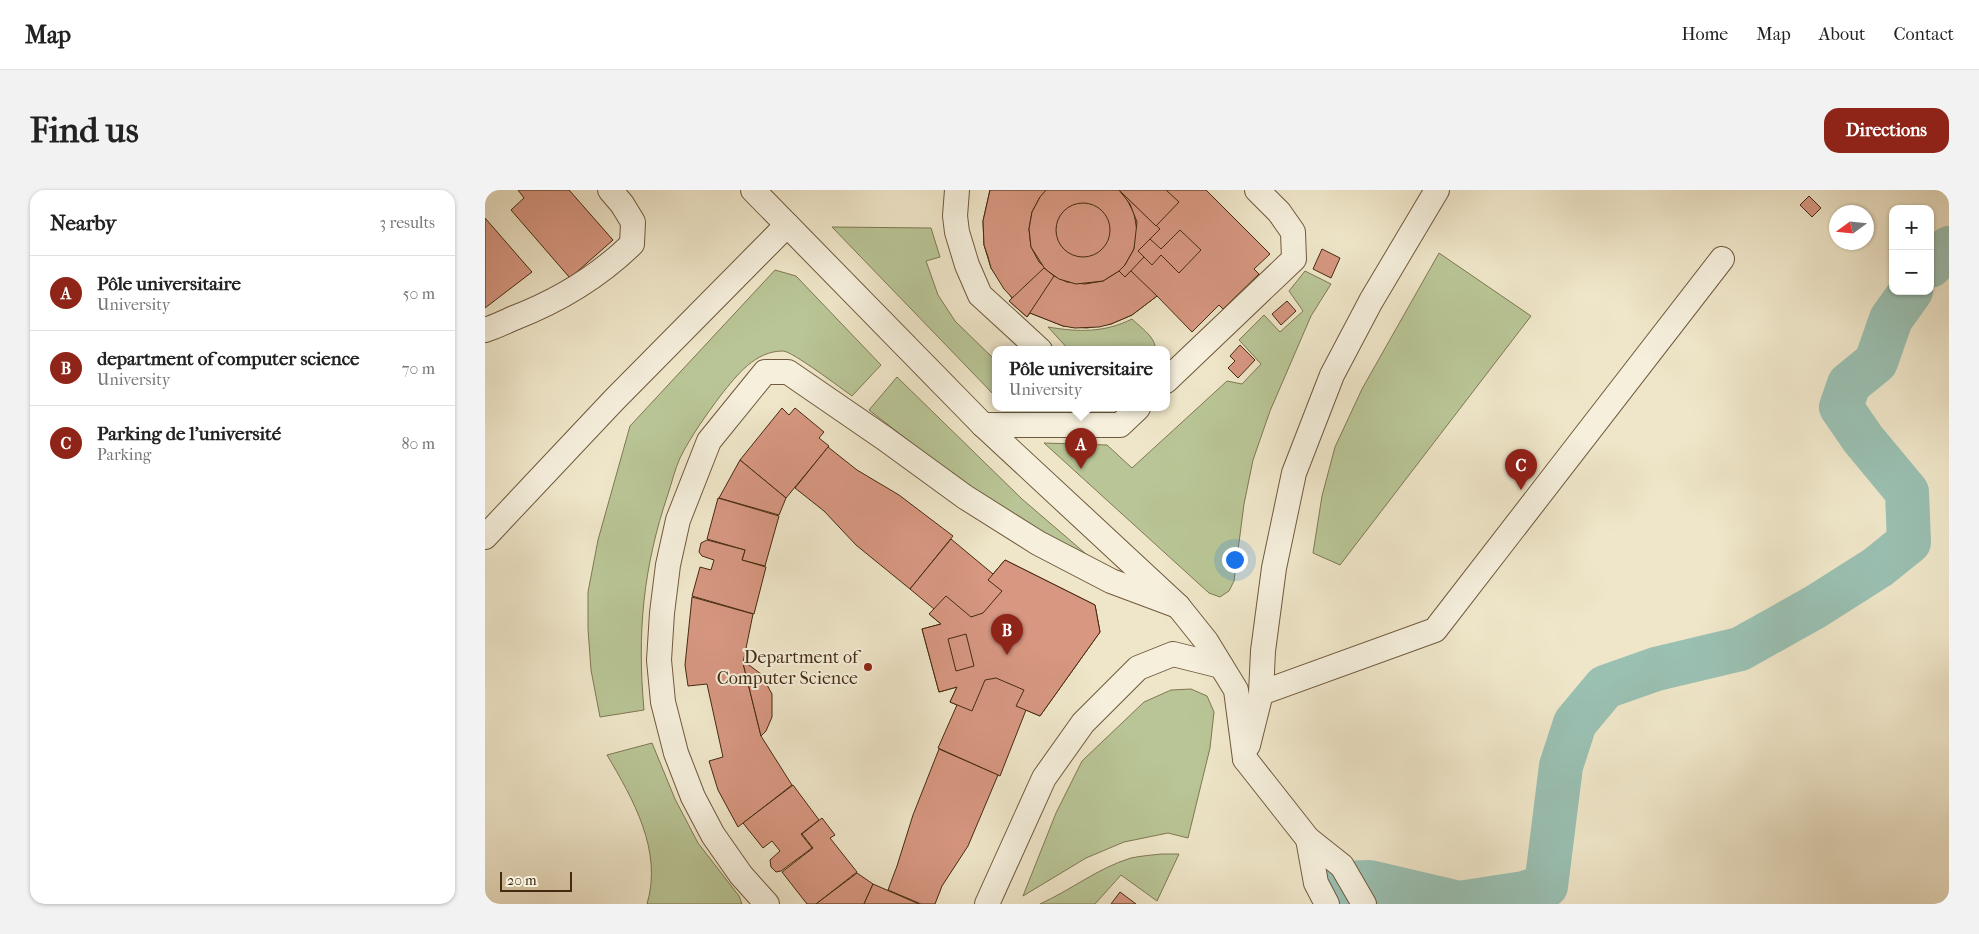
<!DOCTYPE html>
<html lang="en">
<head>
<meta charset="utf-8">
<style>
	body { margin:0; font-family:"IM FELL French Canon",serif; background:#f2f2f2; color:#222 }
	.controls { position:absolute; right:15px; top:15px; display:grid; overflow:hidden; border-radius:10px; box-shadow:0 1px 4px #0004 }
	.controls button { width:45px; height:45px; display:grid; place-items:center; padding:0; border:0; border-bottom:1px solid #e0e0e0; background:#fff; color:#222; font:25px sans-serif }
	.compass { position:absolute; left:1344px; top:15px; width:45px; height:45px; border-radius:50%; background:#fff; box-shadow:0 1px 4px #0004; rotate:255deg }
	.scale { position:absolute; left:15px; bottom:12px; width:72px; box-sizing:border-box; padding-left:5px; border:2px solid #452a0f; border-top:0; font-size:14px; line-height:18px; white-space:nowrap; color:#452a0f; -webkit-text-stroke:4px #f5efdc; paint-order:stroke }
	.you { position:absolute; left:749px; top:369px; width:18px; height:18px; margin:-12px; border:4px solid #fff; border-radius:50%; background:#1a73e8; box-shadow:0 0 0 8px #1a73e833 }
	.badge { display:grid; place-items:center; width:32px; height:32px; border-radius:50%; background:#8f2418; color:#fff; font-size:16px; font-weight:700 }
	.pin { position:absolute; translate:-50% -41px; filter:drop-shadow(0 1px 2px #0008) }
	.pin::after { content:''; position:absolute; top:26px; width:18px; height:15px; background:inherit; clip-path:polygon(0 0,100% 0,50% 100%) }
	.popup { position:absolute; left:507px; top:156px; width:178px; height:65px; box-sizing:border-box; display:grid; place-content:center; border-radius:10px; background:#fff; filter:drop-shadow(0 1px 4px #0005); font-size:16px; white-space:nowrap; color:#767676 }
	.popup b { font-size:19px; color:#222 }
	.popup::after { content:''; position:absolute; left:50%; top:100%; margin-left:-10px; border:10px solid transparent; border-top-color:#fff }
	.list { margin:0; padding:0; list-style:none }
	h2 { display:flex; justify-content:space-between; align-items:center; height:65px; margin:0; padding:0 20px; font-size:21px }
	h2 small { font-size:16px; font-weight:400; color:#767676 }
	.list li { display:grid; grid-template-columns:32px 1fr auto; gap:15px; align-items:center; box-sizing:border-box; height:75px; padding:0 20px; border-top:1px solid #e0e0e0 }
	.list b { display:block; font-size:19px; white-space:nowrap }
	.list p { margin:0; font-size:16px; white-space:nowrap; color:#767676 }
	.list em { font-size:16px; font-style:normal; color:#767676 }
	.map { position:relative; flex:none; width:1464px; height:714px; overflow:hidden; border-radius:15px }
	header { display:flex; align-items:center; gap:30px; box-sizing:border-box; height:70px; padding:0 25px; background:#fff; border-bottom:1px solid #e0e0e0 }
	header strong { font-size:24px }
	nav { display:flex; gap:28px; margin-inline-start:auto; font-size:18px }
	.intro { display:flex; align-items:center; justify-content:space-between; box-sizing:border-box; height:120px; padding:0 30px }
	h1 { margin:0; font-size:35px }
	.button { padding:12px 22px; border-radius:15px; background:#8f2418; color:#fff; font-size:18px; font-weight:700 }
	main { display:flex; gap:30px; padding:0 30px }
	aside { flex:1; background:#fff; border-radius:15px; box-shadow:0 1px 4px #0004 }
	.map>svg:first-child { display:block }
	.green { fill:#b9c596; stroke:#7f7852 }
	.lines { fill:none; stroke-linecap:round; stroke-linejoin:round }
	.river { stroke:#9ac0b2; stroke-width:44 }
	.building { fill:#d79781; stroke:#452a0f }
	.minor-casing { stroke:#70593e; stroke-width:26 }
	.minor { stroke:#f5efdc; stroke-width:24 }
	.poi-dot { fill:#8f2418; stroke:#f5efdc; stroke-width:2 }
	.labels { text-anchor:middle; stroke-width:4; stroke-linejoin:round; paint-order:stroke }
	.poi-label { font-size:18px; fill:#452a0f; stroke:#f5efdc; text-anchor:end }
</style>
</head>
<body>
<header>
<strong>Map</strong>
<nav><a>Home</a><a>Map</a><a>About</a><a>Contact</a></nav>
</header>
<div class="intro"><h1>Find us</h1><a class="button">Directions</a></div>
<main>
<aside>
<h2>Nearby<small>3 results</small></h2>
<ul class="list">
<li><span class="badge">A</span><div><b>Pôle universitaire</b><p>University</p></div><em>50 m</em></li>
<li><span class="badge">B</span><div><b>department of computer science</b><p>University</p></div><em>70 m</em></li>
<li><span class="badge">C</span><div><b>Parking de l'université</b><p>Parking</p></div><em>80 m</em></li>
</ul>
</aside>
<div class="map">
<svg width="1464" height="714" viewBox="0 0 1464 714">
	<rect width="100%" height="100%" fill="#efe6c9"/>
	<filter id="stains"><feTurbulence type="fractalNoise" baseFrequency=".004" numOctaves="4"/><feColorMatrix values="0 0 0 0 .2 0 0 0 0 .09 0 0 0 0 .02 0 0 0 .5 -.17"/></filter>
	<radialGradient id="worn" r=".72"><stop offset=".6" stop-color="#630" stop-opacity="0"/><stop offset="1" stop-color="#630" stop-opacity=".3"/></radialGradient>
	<g class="green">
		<polygon points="347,37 446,38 455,67 441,71 453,105 470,131 511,171 511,207"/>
		<polygon points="954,63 1046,126 855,375 828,363 837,306 850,257 877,199"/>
		<path d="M 290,80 L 311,86 L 396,175 L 367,206 C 357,199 307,161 298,161 C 270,161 252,185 236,205 C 221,225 206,246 195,268 C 190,279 187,292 183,304 C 158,378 152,443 159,520 L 115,527 L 106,480 L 103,439 L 103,402 L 113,350 L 145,236 Z"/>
		<polygon points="820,81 846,94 826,126 785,221 768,270 759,314 749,391 744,401 735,407 724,403 559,253 622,255 647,278 742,191 757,194 776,174 754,150 779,125 795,142 818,121 804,101"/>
		<path d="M 647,129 C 655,137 672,148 670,160 L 584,160 L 563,137 C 593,142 619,143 647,129 Z"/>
		<path d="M 412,187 L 537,309 L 608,370 C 526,331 455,275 384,220 Z"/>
		<polygon points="706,499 722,506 729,522 725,558 703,648 683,643 639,652 601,668 538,706 571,623 597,571 659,512 686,500"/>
		<path d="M 167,553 L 190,609 L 213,653 L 254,706 L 257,714 L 162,714 C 178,661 148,609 122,565 Z"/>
		<path d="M 677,664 L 694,664 L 672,711 L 636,685 L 610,714 L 555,714 C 586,700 613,678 646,668 C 655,666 667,665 677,664 Z"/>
	</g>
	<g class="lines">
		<g class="river">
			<polyline points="1445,76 1464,58"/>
			<polyline points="848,696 856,693 884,692 974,713 1039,703 1061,696 1076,576 1090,533 1120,497 1171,479 1255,459 1330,417 1393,377 1424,352 1422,302 1378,249 1356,217 1364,194 1391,172 1406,129 1426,101"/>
		</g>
	</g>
	<g class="building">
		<polygon points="84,0 128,50 85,88 26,20 39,8 33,0"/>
		<polygon points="505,0 721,0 785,64 769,79 774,84 738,119 734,115 707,142 672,106 647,125 626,134 602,138 578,136 545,123 542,127 524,111 527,108 506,78 499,55 498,31"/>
		<polygon points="505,0 562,0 555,7 547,22 544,39 546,57 554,72 569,86 582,92 600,94 618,91 634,81 640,87 646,81 672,106 647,125 626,134 614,137 590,138 578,136 545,123 536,117 519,99 506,78 503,67 499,55 498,31"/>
		<polygon points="561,0 634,0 640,6 649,23 652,41 649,59 640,75 634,81 618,91 591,94 574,89 560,79 546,57 544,39 547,22 555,7"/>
		<polygon points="634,0 675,39 653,61 659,67 640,87 634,81 640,75 649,59 652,32 645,14"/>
		<polygon points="634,0 681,0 694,12 671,36"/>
		<polygon points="1324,6 1336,18 1327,27 1315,15"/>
		<circle cx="598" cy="40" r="27"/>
		<polygon points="0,28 47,82 0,118"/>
		<polygon points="695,40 716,60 694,83 676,65 667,75 653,61 665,49 676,59"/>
		<polygon points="837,59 855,68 846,88 828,79"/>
		<polygon points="559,78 569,86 542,127 524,111"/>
		<polygon points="802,111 811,121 796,135 787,124"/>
		<polygon points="755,155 770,170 753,188 743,178 750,171 745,166"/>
		<polygon points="297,218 304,225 310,218 339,242 334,248 344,256 301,308 255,270"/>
		<polygon points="343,257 372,280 414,305 468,346 425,399 371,355 339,321 310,298"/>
		<polygon points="255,270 301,308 294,325 234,308"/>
		<polygon points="233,308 294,326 280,376 257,370 260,360 222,349"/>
		<polygon points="466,349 508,384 520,370 610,415 615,442 555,526 541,520 515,586 453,558 472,515 465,512 472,497 454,502 437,439 456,434 444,424 449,419 425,399"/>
		<polygon points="222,350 260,360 257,370 281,377 269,424 207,406 215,377 226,380 229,370 217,366 214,362 216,353"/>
		<polygon points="520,370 610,415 615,442 555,526 531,516 539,500 511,488 500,490 487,521 465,512 472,497 454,502 437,439 456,434 444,424 461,406 486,427 498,423 517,401 503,390"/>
		<polygon points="207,407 268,424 258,473 276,546 307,595 253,637 233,600 224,571 238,567 222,494 203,496 200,475"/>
		<polygon points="481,444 489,476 471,481 463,449"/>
		<polygon points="258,473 264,475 276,484 287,504 287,527 281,541 276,546"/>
		<polygon points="454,559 513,585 483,656 457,696 450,714 436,714 403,700 412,676 428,625"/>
		<polygon points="308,595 334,630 316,644 327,658 296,681 291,682 286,677 285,670 295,661 287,651 278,658 258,633"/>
		<polygon points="337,628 350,645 345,648 372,682 331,714 322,714 297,682 328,658 317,644"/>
		<polygon points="372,683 388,694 379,714 331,714"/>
		<polygon points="388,694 434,714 379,714"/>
		<polygon points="635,702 651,714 626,714"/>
	</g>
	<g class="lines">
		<defs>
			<g id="minor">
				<polyline points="268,0 498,235 693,416 721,451 751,500 760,569"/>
				<polyline points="472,0 470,26 472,42 482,75 495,105 555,160"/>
				<path d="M 0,140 C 10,137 20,132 29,128 C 73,111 113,87 147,54 L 148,32 L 137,14 L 125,0"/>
				<polyline points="681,191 809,69 808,42 794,22 772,0"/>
				<polyline points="498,235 635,235 653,218"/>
				<polyline points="0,347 129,210 302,35"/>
				<polyline points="776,503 950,440 1237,69"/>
				<polyline points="763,555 776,503 778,461 789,378 809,283 847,185 886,111 952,0"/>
				<polyline points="760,569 823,649 857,676 879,714"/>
				<polyline points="823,649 831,693 842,714"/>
				<polyline points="282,714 256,685 228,645 208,607 191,563 178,512 174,470 177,423 183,375 193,330 224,251 280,182 303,182 399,248 480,307 553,353 626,391 693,416"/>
				<polyline points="502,714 559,588 598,533 653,478 688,464 736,476"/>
			</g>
		</defs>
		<use href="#minor" class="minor-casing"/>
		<use href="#minor" class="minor"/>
	</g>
	<circle class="poi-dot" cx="383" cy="477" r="5"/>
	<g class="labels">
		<g class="poi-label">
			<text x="373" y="473">Department of<tspan x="373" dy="21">Computer Science</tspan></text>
		</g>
	</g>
	<rect width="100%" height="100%" filter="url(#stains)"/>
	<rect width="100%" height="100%" fill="url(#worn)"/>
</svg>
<div class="controls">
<button>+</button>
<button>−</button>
</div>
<svg class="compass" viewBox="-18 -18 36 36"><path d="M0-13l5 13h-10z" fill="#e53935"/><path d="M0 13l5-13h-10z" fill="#767676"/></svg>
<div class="scale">20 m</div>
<div class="you"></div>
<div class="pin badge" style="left:596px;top:279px">A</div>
<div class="popup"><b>Pôle universitaire</b>University</div>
<div class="pin badge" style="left:522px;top:465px">B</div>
<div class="pin badge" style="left:1036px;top:300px">C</div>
</div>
</main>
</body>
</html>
